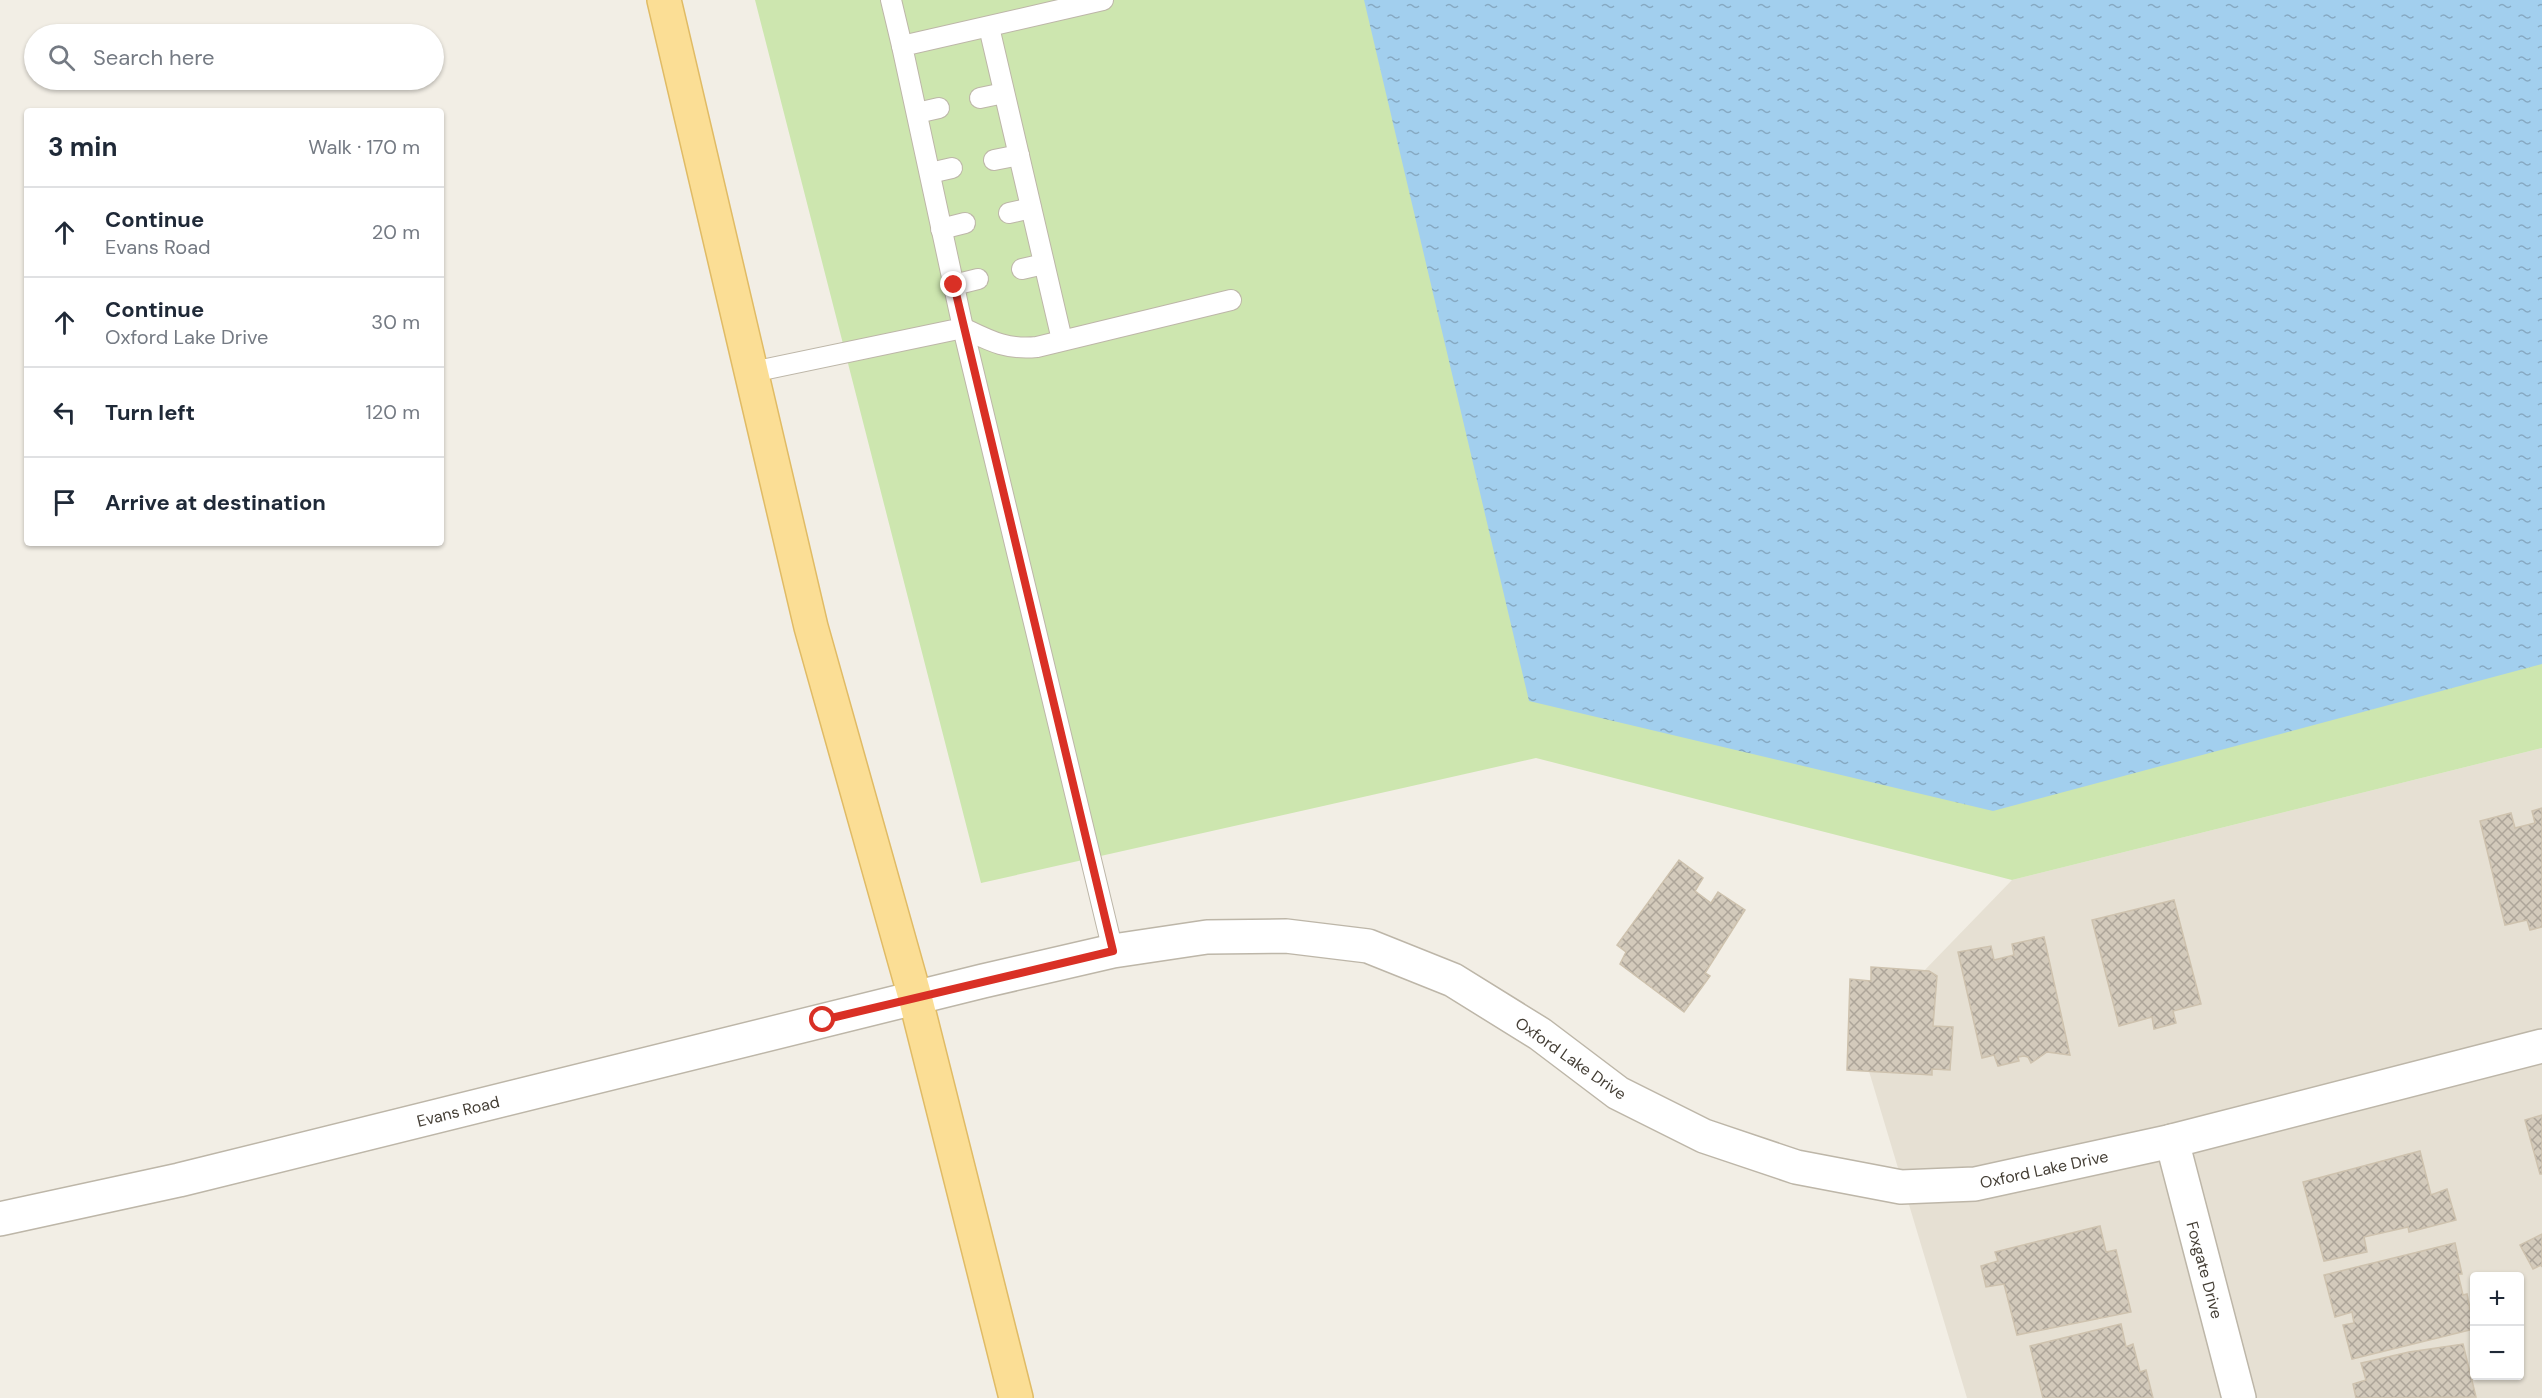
<!DOCTYPE html>
<html lang="en">
<head>
<meta charset="utf-8">
<style>
	body { margin:0; font-family:"DM Sans",sans-serif; background:#f2f2f3; color:#1f2937 }
	.controls { position:absolute; right:18px; bottom:18px; display:grid; overflow:hidden; border-radius:6px; box-shadow:0 2px 4px #0004 }
	.controls button { width:54px; height:54px; display:grid; place-items:center; padding:0; border:0; border-bottom:2px solid #e0e1e3; background:#fff; color:#1f2937; font:30px sans-serif }
	.stop { position:absolute; width:18px; height:18px; margin:-14px; border:4px solid #d93025; border-radius:50%; background:#fff }
	.stop.end { background:#d93025; border-color:#fff; box-shadow:0 2px 6px #0008 }
	.list { margin:0; padding:0; list-style:none }
	h2 { display:flex; justify-content:space-between; align-items:center; height:78px; margin:0; padding:0 24px; font-size:26px }
	h2 small { font-size:20px; font-weight:400; color:#747a83 }
	.list li { display:grid; grid-template-columns:39px 1fr auto; gap:18px; align-items:center; box-sizing:border-box; height:90px; padding:0 24px; border-top:2px solid #e0e1e3 }
	.list b { display:block; font-size:22px; white-space:nowrap }
	.list p { margin:0; font-size:20px; white-space:nowrap; color:#747a83 }
	.list em { font-size:20px; font-style:normal; color:#747a83 }
	.icon { flex:none; width:33px; height:33px; fill:none; stroke:currentColor; stroke-width:2; stroke-linecap:round; stroke-linejoin:round }
	.map { position:relative; flex:none; width:2542px; height:1398px; overflow:hidden }
	.search { position:absolute; background:#fff; box-shadow:0 2px 4px #0004; left:24px; top:24px; width:420px; height:66px; display:flex; align-items:center; gap:15px; box-sizing:border-box; padding:0 21px; border-radius:33px; color:#747a83; font-size:22px }
	.panel { position:absolute; background:#fff; box-shadow:0 2px 4px #0004; left:24px; top:108px; width:420px; height:438px; border-radius:6px }
	.map>svg:first-child { display:block }
	.residential { fill:#e6e0d3; fill-rule:evenodd }
	.grass { fill:#cde6af }
	.water { fill:url(#water-ripples) }
	.building { fill:url(#building-cross-hatch); stroke:#cec2ae; stroke-width:1.5 }
	.lines { fill:none; stroke-linecap:round; stroke-linejoin:round }
	.lane-casing { stroke:#bdb6a8; stroke-width:22 }
	.street-casing { stroke:#bdb6a8; stroke-width:36 }
	.primary-casing { stroke:#e0bb65; stroke-width:36 }
	.lane { stroke:#fff; stroke-width:20 }
	.street { stroke:#fff; stroke-width:33 }
	.primary { stroke:#fbde95; stroke-width:33 }
	.route { stroke:#d93025; stroke-width:8 }
	.labels { text-anchor:middle; stroke-width:4.5; stroke-linejoin:round; paint-order:stroke }
	.street-label { font-size:16px; fill:#443e35; stroke:#fff }
</style>
</head>
<body>
<div class="map">
<svg width="2542" height="1398" viewBox="0 0 2542 1398">
	<defs>
		<pattern id="water-ripples" width="26" height="14" patternUnits="userSpaceOnUse" patternTransform="scale(1.5)"><rect width="26" height="14" fill="#a2cfee"/><path d="M2 4q2-2 4 0t4 0M15 11q2-2 4 0t4 0" fill="none" stroke="#86a9c2"/></pattern>
		<pattern id="building-cross-hatch" width="8" height="8" patternUnits="userSpaceOnUse" patternTransform="scale(1.5)"><rect width="8" height="8" fill="#d3cabb"/><path d="M0 0l8 8M0 8l8-8" fill="none" stroke="#ada599"/></pattern>
	</defs>
	<rect width="100%" height="100%" fill="#f2eee5"/>
	<path class="residential" d="M 2542,748 L 2542,1398 L 1967,1398 L 1859,1038 L 2012,880 ZM 2474,1276 L 2520,1276 L 2520,1376 L 2474,1376 Z"/>
	<polygon class="grass" points="755,0 2542,0 2542,748 2012,880 1536,758 981,883"/>
	<polygon class="water" points="1364,0 2542,0 2542,664 1993,811 1529,701"/>
	<g class="building">
		<polygon points="2542,808 2542,927 2530,930 2527,920 2505,925 2480,821 2511,813 2515,828 2535,823 2532,811"/>
		<polygon points="1679,860 1703,878 1695,891 1711,903 1718,892 1745,910 1705,973 1710,976 1684,1012 1620,964 1626,952 1617,945"/>
		<polygon points="2174,900 2201,1004 2173,1011 2176,1023 2154,1029 2152,1017 2119,1026 2092,920"/>
		<polygon points="2044,937 2070,1055 2047,1052 2031,1063 2028,1057 2024,1056 2018,1057 2019,1061 1998,1066 1994,1055 1982,1058 1958,952 1991,946 1994,960 2014,955 2012,944"/>
		<polygon points="1871,967 1929,971 1937,976 1933,1026 1953,1027 1950,1070 1932,1069 1932,1075 1847,1070 1850,979 1871,981"/>
		<polygon points="2542,1115 2542,1174 2540,1174 2525,1120"/>
		<polygon points="2420,1151 2431,1195 2447,1189 2456,1220 2409,1232 2408,1227 2364,1237 2367,1252 2324,1261 2303,1182"/>
		<polygon points="2100,1226 2106,1252 2116,1250 2131,1312 2017,1335 2004,1284 1986,1287 1981,1266 1998,1261 1995,1252"/>
		<polygon points="2542,1234 2542,1267 2541,1265 2533,1269 2520,1245"/>
		<polygon points="2455,1243 2462,1274 2458,1274 2463,1295 2467,1294 2474,1329 2352,1359 2343,1325 2354,1323 2352,1312 2335,1317 2324,1275"/>
		<polygon points="2121,1324 2126,1347 2133,1344 2140,1372 2146,1370 2153,1398 2043,1398 2030,1346"/>
		<polygon points="2463,1344 2476,1397 2356,1398 2353,1384 2366,1380 2361,1363 2409,1352"/>
	</g>
	<g class="lines">
		<defs>
			<g id="lane">
				<polyline points="891,0 902,46"/>
				<polyline points="989,27 1062,340"/>
				<polyline points="980,98 1004,93"/>
				<polyline points="917,113 939,108"/>
				<polyline points="994,160 1019,155"/>
				<polyline points="930,173 952,168"/>
				<polyline points="1009,213 1031,208"/>
				<polyline points="941,229 965,223"/>
				<polyline points="1022,269 1044,264"/>
				<polyline points="954,285 978,279"/>
				<polyline points="963,328 1113,951"/>
				<path d="M 963,328 C 990,341 1006,350 1037,347 L 1231,300"/>
				<polyline points="752,372 963,328 902,46 1103,0"/>
			</g>
			<g id="street">
				<polyline points="2172,1141 2239,1398"/>
				<polyline points="0,1219 179,1180 983,981 1113,951 1207,937 1286,936 1368,946 1453,980 1540,1034 1618,1093 1704,1136 1796,1167 1901,1187 1975,1184 2172,1141 2542,1046"/>
			</g>
			<polyline id="primary" points="664,0 811,627 915,997 1016,1398"/>
		</defs>
		<use href="#lane" class="lane-casing"/>
		<use href="#street" class="street-casing"/>
		<use href="#primary" class="primary-casing"/>
		<use href="#lane" class="lane"/>
		<use href="#street" class="street"/>
		<use href="#primary" class="primary"/>
	</g>
	<g class="lines">
		<polyline class="route" points="823,1020 1113,951 954,285"/>
	</g>
	<g class="labels">
		<g class="street-label">
			<text transform="translate(1571 1058) rotate(35)" y="6">Oxford Lake Drive</text>
			<text transform="translate(458 1111) rotate(-14)" y="6">Evans Road</text>
			<text transform="translate(2044 1169) rotate(-12)" y="6">Oxford Lake Drive</text>
			<text transform="translate(2205 1270) rotate(75)" y="6">Foxgate Drive</text>
		</g>
	</g>
</svg>
<div class="controls">
<button>+</button>
<button>−</button>
</div>
<div class="stop" style="left:823px;top:1020px"></div>
<div class="stop end" style="left:954px;top:285px"></div>
<div class="search"><svg class="icon" aria-label="search" viewBox="0 0 24 24"><circle cx="10" cy="10" r="6"/><path d="M15 15l6 6"/></svg>Search here</div>
<section class="panel">
<h2>3 min<small>Walk · 170 m</small></h2>
<ul class="list">
<li><svg class="icon" aria-label="ahead" viewBox="0 0 24 24"><path d="M12 20V5M6 11l6-6 6 6"/></svg><div><b>Continue</b><p>Evans Road</p></div><em>20 m</em></li>
<li><svg class="icon" aria-label="ahead" viewBox="0 0 24 24"><path d="M12 20V5M6 11l6-6 6 6"/></svg><div><b>Continue</b><p>Oxford Lake Drive</p></div><em>30 m</em></li>
<li><svg class="icon" aria-label="left" viewBox="0 0 24 24"><path d="M17 20v-9H6M10 6l-5 5 5 5"/></svg><div><b>Turn left</b></div><em>120 m</em></li>
<li><svg class="icon" aria-label="arrive" viewBox="0 0 24 24"><path d="M6 21V4h12l-3 4 3 4H6"/></svg><div><b>Arrive at destination</b></div></li>
</ul>
</section>
</div>
</body>
</html>
